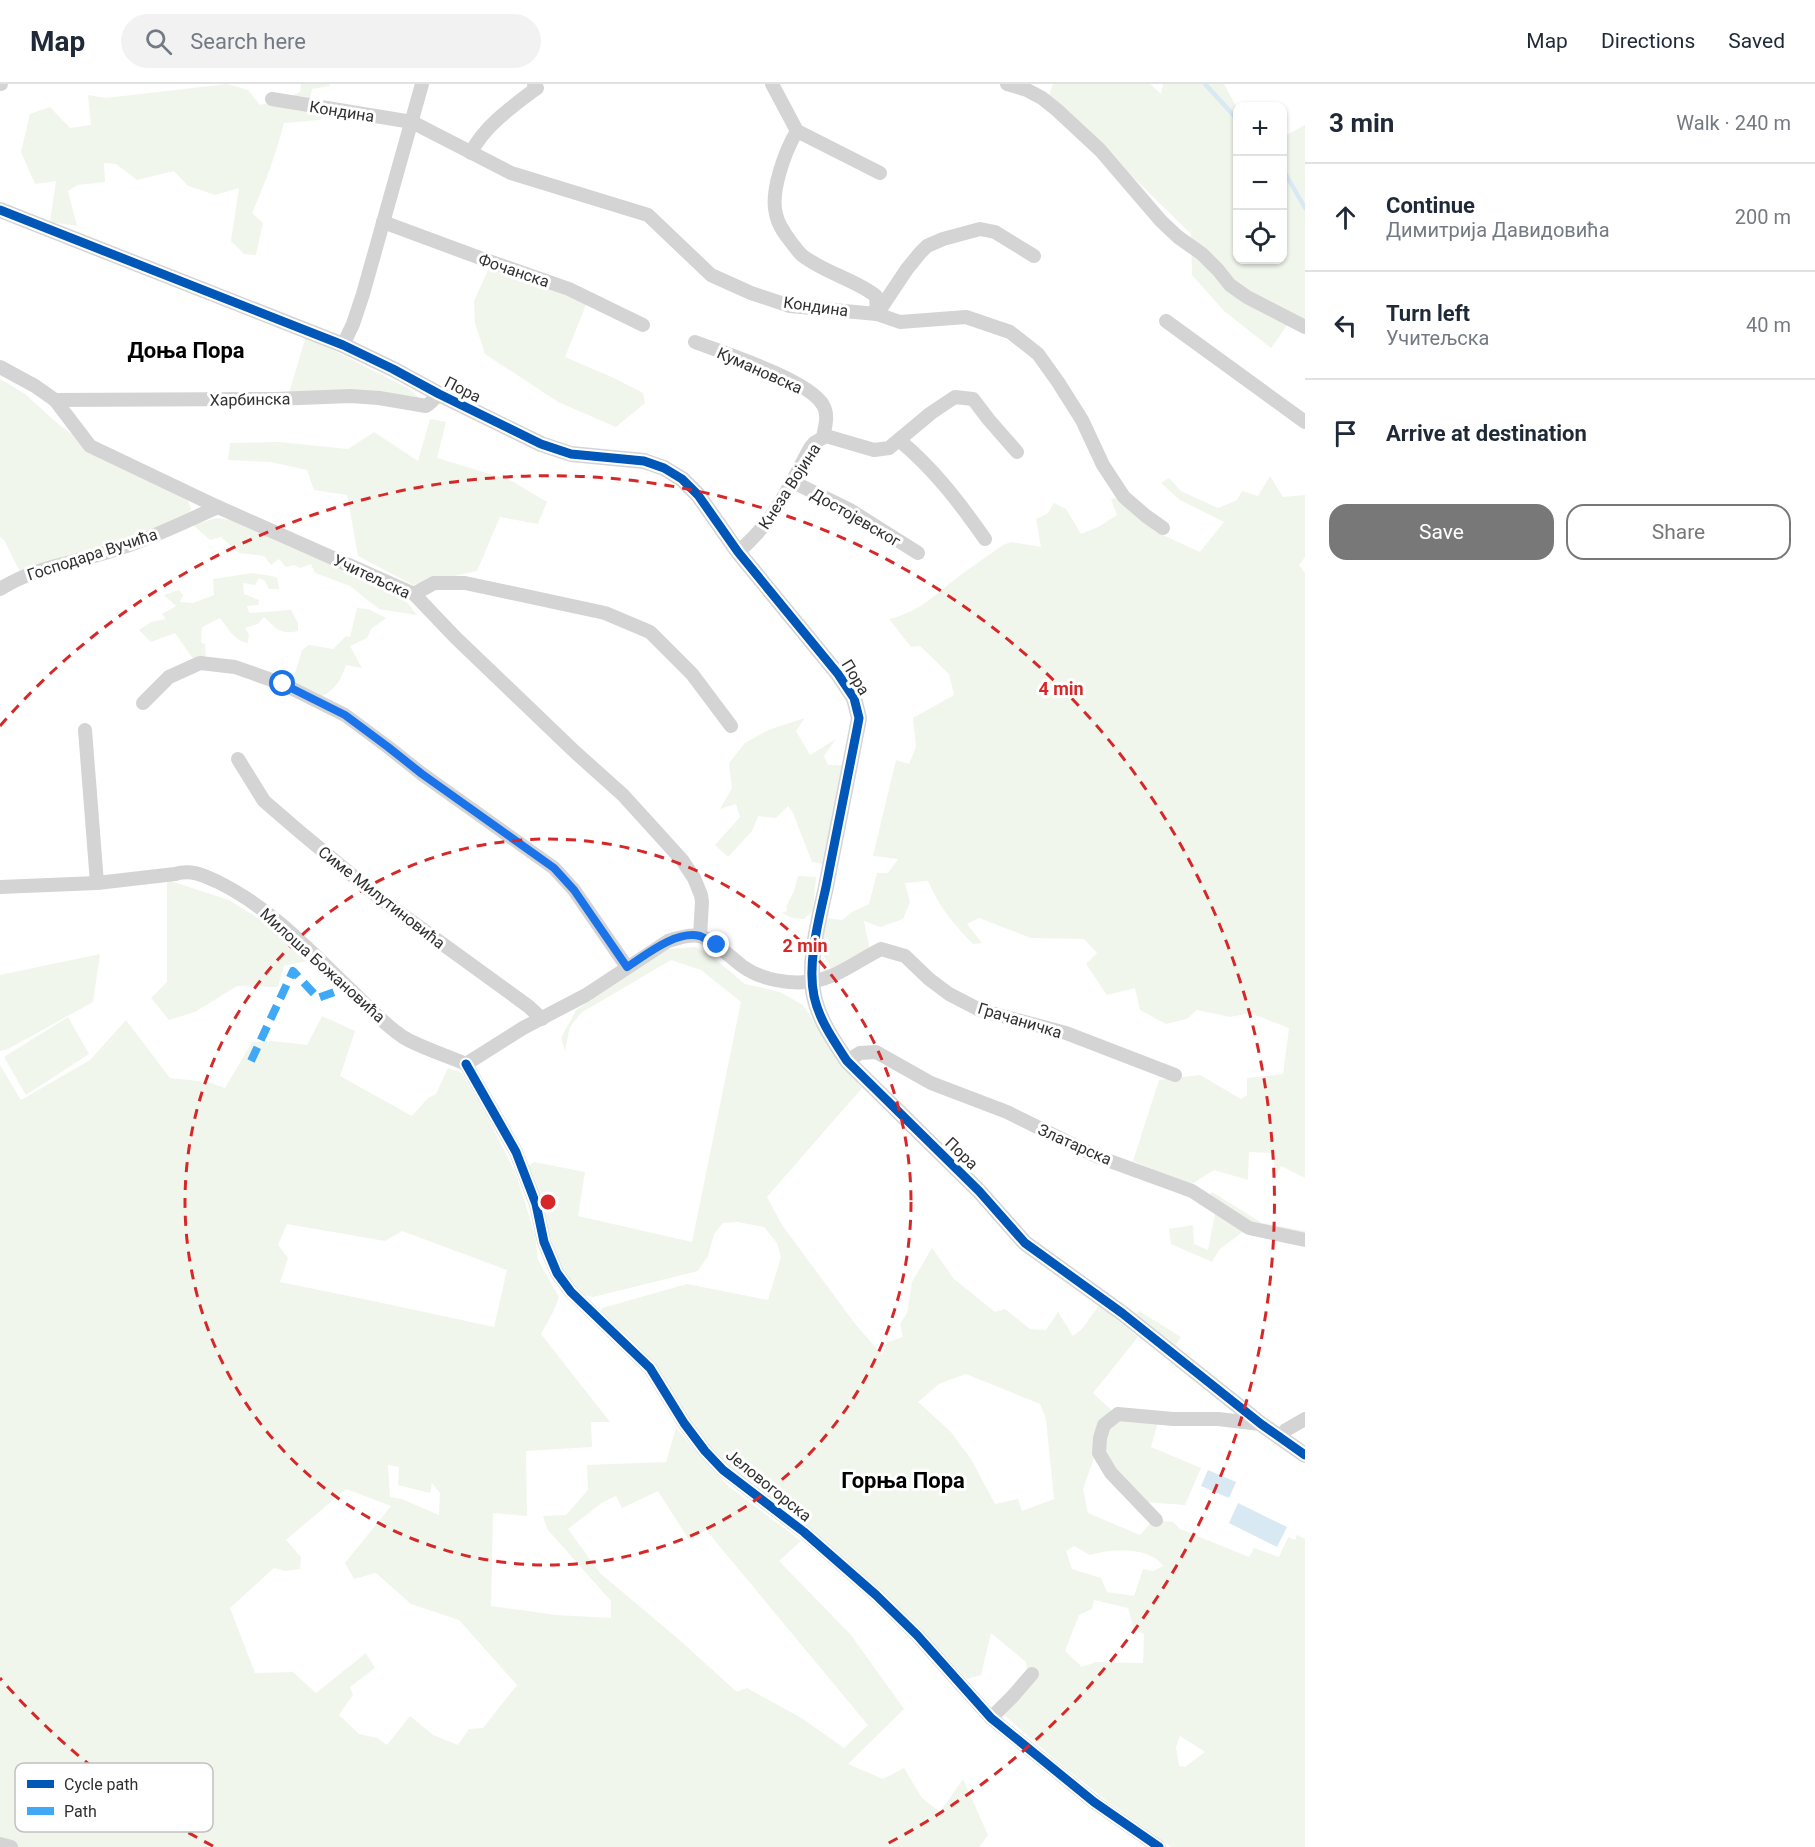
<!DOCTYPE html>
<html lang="en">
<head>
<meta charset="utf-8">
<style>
	body { margin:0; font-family:Roboto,sans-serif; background:#f2f2f3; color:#1f2937 }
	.controls { position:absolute; right:18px; top:18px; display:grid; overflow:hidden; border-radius:12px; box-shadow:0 2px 4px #0004 }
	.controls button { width:54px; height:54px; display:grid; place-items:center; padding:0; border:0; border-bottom:2px solid #e0e1e3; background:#fff; color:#1f2937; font:30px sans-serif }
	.stop { position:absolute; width:18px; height:18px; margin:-14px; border:4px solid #1a73e8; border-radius:50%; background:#fff }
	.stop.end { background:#1a73e8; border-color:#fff; box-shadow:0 2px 6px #0008 }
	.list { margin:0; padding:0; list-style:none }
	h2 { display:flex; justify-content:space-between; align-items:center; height:78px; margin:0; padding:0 24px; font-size:26px }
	h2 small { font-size:20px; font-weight:400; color:#747a83 }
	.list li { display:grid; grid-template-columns:39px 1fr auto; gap:18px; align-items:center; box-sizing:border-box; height:108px; padding:0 24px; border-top:2px solid #e0e1e3 }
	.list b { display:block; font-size:22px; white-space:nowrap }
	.list p { margin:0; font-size:20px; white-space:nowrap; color:#747a83 }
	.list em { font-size:20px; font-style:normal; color:#747a83 }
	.actions { display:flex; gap:12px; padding:18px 24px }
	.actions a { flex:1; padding:14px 0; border:2px solid #787878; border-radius:18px; text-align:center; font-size:21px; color:#787878 }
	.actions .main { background:#787878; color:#fff }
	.icon { flex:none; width:33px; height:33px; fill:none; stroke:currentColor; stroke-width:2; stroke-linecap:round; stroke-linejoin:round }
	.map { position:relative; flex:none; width:1305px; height:1763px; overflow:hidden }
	header { display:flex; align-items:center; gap:36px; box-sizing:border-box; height:84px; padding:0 30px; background:#fff; border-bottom:2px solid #e0e1e3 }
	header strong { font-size:28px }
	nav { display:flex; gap:33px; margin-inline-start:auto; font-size:21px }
	.search { width:420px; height:54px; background:#f2f2f3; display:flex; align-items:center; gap:15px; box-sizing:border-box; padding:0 21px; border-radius:33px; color:#747a83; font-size:22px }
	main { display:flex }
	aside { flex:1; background:#fff }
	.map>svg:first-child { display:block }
	.green { fill:#f1f6ec; fill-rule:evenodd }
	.water { fill:#d8e9f4 }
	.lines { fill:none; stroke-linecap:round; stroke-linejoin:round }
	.stream { stroke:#d8e9f4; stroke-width:4.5 }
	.minor { stroke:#d4d4d4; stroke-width:14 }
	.tertiary { stroke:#d4d4d4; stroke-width:16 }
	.quiet { stroke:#3fa9f5; stroke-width:8; stroke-dasharray:15 8; stroke-linecap:butt }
	.cycleway-casing { stroke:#fff; stroke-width:13 }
	.cycleway { stroke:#0057b8; stroke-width:9 }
	.route { stroke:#1a73e8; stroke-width:8 }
	.ring { fill:none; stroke:#d62828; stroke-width:3; stroke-dasharray:10 8 }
	.labels { text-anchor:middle; stroke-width:6; stroke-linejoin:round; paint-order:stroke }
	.street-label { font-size:16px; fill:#303030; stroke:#fff }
	.district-label { font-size:22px; font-weight:bold; fill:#000; stroke:#fff }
	.key { fill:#fff; stroke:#c1c1c1; stroke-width:1.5 }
	.key-label { font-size:16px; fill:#303030 }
	.centre { fill:#d62828; stroke:#fff; stroke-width:3 }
	.ring-label { font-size:18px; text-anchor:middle; font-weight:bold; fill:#d62828; stroke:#fff; stroke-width:6; stroke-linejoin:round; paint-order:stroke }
</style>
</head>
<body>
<header>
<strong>Map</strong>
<div class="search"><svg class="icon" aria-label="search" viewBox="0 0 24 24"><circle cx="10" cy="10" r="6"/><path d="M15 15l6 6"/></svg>Search here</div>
<nav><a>Map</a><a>Directions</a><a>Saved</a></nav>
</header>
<main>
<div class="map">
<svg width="1305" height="1763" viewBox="0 0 1305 1763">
	<rect width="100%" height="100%" fill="#fff"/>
	<g class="green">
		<path d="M 227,0 L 248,6 L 260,21 L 287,14 L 300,8 L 301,0 L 330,0 L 329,2 L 312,5 L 310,15 L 323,29 L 320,36 L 284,39 C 276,70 265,100 252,129 L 263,139 L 256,171 L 244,170 L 231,157 L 239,104 L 215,111 L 188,102 L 174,87 L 137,96 L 116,80 L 104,79 L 105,98 L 78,101 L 68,107 L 77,142 L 50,138 L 56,97 L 35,100 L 21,68 L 30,30 L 50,23 L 70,44 L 91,41 L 88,11 L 106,14 Z"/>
		<polygon points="1053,0 1150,0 1161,10 1163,0 1224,0 1237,24 1238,176 1282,176 1283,53 1305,41 1305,249 1288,240 1271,264 1224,227 1192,191 1191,150 1049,11"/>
		<polygon points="489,184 587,218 565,273 614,294 643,309 645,319 616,343 558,318 485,270 475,239 474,217"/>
		<polygon points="306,252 409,305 419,314 289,309"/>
		<polygon points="0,295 25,310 58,340 106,375 151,396 188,417 191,425 189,430 114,459 20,488 4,456 0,453"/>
		<polygon points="430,335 446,338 437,374 510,396 547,418 538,440 500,433 477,487 413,501 358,472 347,411 314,406 307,386 270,378 228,376 230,359 278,358 348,365 374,348 418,377"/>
		<path d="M 1270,392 L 1283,413 L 1305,411 L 1305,473 L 1299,481 L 1305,489 L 1305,1094 L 1281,1082 L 1274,1096 L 1274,1069 L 1249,1068 L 1248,1096 L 1214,1086 L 1190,1101 L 1133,1077 L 1159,996 L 1200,991 L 1241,1015 L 1247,1011 L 1247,994 L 1283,990 L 1289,944 L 1250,929 L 1230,933 L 1197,926 L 1187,935 L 1166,940 L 1140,926 L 1135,904 L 1107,911 L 1086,880 L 1097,869 L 1084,855 L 1031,854 L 979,834 L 967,840 L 982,859 L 973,860 C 954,841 938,821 928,797 L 905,799 L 910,818 L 903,835 L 880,843 L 864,837 L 870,866 L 832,887 L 820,865 L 827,834 L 842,836 L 852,828 L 869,820 L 877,789 L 888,789 L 898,775 L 873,772 L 896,676 L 909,680 L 916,663 L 913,634 L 954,611 L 949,590 L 920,562 L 911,563 L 889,535 C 917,528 928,517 949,500 C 966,486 985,474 1003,461 L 1011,458 L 1041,463 L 1036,435 L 1047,430 L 1054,419 L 1066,425 L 1081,450 L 1098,443 L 1117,431 L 1111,415 L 1118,413 L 1156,448 L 1200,468 L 1224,438 L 1180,416 L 1161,399 L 1169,394 L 1181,407 L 1218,424 L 1237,416 L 1242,407 L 1258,412 Z"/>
		<polygon points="216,434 231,436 398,507 417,531 379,525 350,502 315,489 311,480 300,484 294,481 286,483 279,475 271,481 264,472 239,469 221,453 210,456 193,441"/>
		<path d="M 252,489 L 277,493 L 279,505 L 269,505 L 265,497 L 259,494 L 255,501 L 243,499 L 244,510 L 259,516 L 258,521 L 247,522 L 249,529 L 291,526 L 298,539 L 298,547 C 280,551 277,545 264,533 L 258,540 L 245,544 L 249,550 L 248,559 C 234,557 228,544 220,534 L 202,543 L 201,559 L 205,560 L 206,575 L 196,579 L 175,549 L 151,558 L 139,546 L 151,538 L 166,535 L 162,530 L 176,522 L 164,511 L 179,506 L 183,511 L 180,518 L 193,519 L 214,511 L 213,495 Z"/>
		<path d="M 357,524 L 368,525 L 386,534 L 371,545 L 367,554 L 350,562 L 362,584 L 346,581 C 341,597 333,609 317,614 L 285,599 L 286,587 L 295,589 L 302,566 L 309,561 L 333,565 L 346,552 L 350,553 Z"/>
		<polygon points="805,634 796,647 810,671 836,655 824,672 828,681 843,681 823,780 812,778 793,729 788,722 776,734 758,732 752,747 728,773 715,761 740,733 736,720 720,725 732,704 729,679 745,659 768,646"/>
		<polygon points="798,792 816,793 813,827 804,835 792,834 782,829 787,827 786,823 794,807"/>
		<polygon points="167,796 229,816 264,838 307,877 284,882 278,903 237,902 195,928 169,936 151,914 167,898"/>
		<path d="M 695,863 L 709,870 L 745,900 L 780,908 L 803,921 L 843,982 L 862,1004 L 767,1113 L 782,1141 L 856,1241 L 882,1271 L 887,1258 L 903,1253 L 900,1240 L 907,1229 L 912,1198 L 932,1164 L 954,1195 L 995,1228 L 1005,1225 L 1030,1245 L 1046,1246 L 1058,1228 L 1073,1252 L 1082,1245 L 1099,1221 L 1138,1253 L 1093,1309 L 1121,1335 L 1158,1338 L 1151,1363 L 1201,1384 L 1185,1421 L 1145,1418 L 1095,1371 L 1083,1405 L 1088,1429 L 1140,1451 L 1153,1436 L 1173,1438 L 1180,1445 L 1249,1473 L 1254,1464 L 1279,1473 L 1288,1453 L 1295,1456 L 1297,1451 L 1305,1455 L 1305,1763 L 1171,1763 L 1108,1718 L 1055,1676 L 1002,1629 L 1027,1589 L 1026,1578 L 991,1549 L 981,1591 L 967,1595 L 919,1544 L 717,1378 L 653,1279 L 635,1259 L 598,1233 L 602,1224 L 687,1200 L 768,1216 L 781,1173 L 777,1159 L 764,1143 L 737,1138 L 723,1139 L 714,1150 L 708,1172 L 698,1187 L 593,1213 L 581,1211 L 562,1188 L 527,1083 L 534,1078 L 585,1088 L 578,1132 L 692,1158 L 741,918 L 701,886 L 671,876 L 581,929 L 570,943 L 565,967 L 561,954 L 576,926 L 668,865 ZM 966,1290 L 1040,1320 L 1046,1335 L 1054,1415 L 1022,1427 L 1018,1415 L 995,1420 L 971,1375 L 950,1347 L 918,1318 L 939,1300 ZM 1074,1462 L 1090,1471 C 1110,1465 1150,1462 1163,1482 L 1154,1487 L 1143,1485 L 1134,1512 L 1107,1508 L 1101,1494 L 1072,1485 L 1066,1467 ZM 1094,1516 L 1128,1524 L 1134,1546 L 1144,1550 L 1143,1579 L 1096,1578 L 1082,1583 L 1065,1567 L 1079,1531 L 1092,1525 ZM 1180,1652 L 1205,1668 L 1185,1683 L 1179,1682 L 1176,1663 Z"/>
		<polygon points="100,870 93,918 8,965 0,967 0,891"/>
		<path d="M 322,932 L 355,947 L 340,992 L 412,1032 L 428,1014 L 436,1010 L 448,984 L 462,989 L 486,1030 L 516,1090 L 535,1151 L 538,1176 L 559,1213 L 553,1228 L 541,1250 L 610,1338 L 591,1338 L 592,1363 L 526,1367 L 527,1432 L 493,1429 L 491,1522 L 556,1531 L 611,1534 L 611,1517 L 547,1445 L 543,1432 L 566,1431 L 588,1406 L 587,1381 L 666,1378 L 676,1344 L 728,1402 L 801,1457 L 779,1477 L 851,1551 L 904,1625 L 848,1680 L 883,1695 L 904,1684 L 922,1714 L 940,1728 L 963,1695 L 988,1751 L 979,1763 L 0,1763 L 0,981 L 21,1016 L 90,976 L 126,936 L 170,994 L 208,998 L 225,1004 L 252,958 L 272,957 L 307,961 ZM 287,1140 L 385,1157 L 402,1147 L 507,1186 L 494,1243 L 373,1217 L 280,1198 L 288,1174 L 278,1161 ZM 388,1381 L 399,1383 L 398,1401 L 430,1409 L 432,1399 L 440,1409 L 439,1431 L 402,1415 L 390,1413 ZM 346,1405 L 391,1422 L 345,1479 L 354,1495 L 376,1489 L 411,1520 L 459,1536 L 517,1601 L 483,1644 L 469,1645 L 458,1661 L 433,1651 L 410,1632 L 387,1661 L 377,1654 L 359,1650 L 339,1631 L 353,1611 L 350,1603 L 375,1584 L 366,1569 L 316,1609 L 293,1588 L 255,1589 L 230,1524 L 274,1484 L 285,1487 L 300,1485 L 301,1473 L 286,1456 ZM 658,1407 L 689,1456 L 706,1446 L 868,1641 L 844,1664 L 803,1635 L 747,1604 L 737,1608 L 676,1553 L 600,1489 L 568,1445 L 603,1418 L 616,1412 L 622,1424 Z"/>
		<polygon points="68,933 89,970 26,1011 4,973"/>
		<polygon points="1212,1108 1262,1139 1305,1147 1305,1159 1244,1147 1220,1165 1212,1178 1171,1160 1169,1145 1193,1141 1194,1160 1208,1166 1215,1129 1198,1120"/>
		<polygon points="1139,1227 1181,1253 1175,1262 1136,1230"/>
	</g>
	<g class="water">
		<polygon points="1208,1386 1236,1398 1229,1414 1201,1402"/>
		<polygon points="1238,1419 1287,1443 1277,1463 1229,1439"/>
	</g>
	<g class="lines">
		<g class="stream">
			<polyline points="1205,0 1238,36"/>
			<polyline points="1282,84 1305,124"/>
		</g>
		<g class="minor">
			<polyline points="0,0 1,0"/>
			<polyline points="772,0 797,47 880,89"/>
			<polyline points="1007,0 1027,6 1042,14 1057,26 1100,66 1161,137 1178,153 1202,170 1218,186 1230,201 1247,213 1305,243"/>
			<polyline points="272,15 412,38 511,89 648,131 711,191 751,209 790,222 877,230 900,238 966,233 1010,248 1038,270 1058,298 1082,336 1103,381 1124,413 1146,432 1163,444"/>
			<path d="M 797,47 C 785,67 770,108 776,130 C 778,141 785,150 791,158 C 795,163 799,169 803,172 C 825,189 854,195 876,212 L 877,230"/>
			<path d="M 471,69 C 483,43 514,21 537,4 L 534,0"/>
			<polyline points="383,138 483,175 569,205 643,241"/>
			<polyline points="877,230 907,185 920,169 927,162 943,155 980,145 995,148 1034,172"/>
			<polyline points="1166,237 1305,338"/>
			<path d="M 695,258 C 724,269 809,296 823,321 C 829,331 825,343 823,353"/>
			<polyline points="343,261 353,240 363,210 422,0"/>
			<polyline points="0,283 35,302 55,316 90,362 218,423 414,510 455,553 575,668 623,711 682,776 694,794 701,811 702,818 700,852"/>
			<polyline points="55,316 276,315 350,312 379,314 426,322 430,319 439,310"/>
			<path d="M 899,356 C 934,385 959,418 985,455"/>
			<polyline points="793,398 850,426 918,469"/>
			<path d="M 738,468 C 773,439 789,403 810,364 L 814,359 L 826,352 L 874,366 L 889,364 L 931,329 L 955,313 L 973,315 L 989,336 L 1017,368"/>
			<path d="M 0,505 C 40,480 79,479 121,464 C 154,453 186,437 218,423"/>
			<polyline points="414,510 434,499 465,499 605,529 650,548 692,590 731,642"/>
			<polyline points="143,619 169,593 200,579 235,583 283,600 345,631 388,663 422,690 554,784 574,806 627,883"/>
			<polyline points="85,646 97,799"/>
			<polyline points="238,675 264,717 300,748 382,816 528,922 542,935"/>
			<path d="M 0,803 L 97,799 L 175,790 C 191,785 203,791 218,798 C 271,824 310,867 352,907 C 367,922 385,941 403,953 C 419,963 448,972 466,980"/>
			<polyline points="847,977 860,969 876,968 931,999 1007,1028 1096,1072 1192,1107 1249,1144 1305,1156"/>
			<polyline points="466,980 516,1068 536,1120 544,1158 557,1189 571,1208 650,1284 684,1339 705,1367 723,1386 804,1448 876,1511 917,1551 991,1634 1094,1718 1159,1763"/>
			<path d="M 466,980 L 523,944 L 586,911 L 668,857 C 677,854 691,850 700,852 C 715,857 730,873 742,882 C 761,896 791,901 814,897 C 838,893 859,876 881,865 L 905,872 L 929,895 L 949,910 L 980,926 L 1066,949 L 1175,991"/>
			<polyline points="1279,1353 1286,1346 1305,1335"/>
			<polyline points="1156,1436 1111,1389 1099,1369 1100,1354 1104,1341 1118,1330 1173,1335 1218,1335 1261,1340"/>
			<polyline points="991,1634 1013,1612 1032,1590"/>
			<polyline points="0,1760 11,1763"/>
		</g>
		<path class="tertiary" d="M 0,126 L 343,261 L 393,285 L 439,310 L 541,360 L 571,370 L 644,377 L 664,384 L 682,395 L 698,411 L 738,468 L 838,590 L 854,614 L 859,634 L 857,645 C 847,697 836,750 826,803 C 819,835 807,879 814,912 C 819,936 834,957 847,977 L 979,1107 L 1025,1159 L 1122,1229 L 1261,1340 L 1305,1371"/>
		<polyline class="quiet" points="251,977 293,887 318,914 348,903"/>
		<defs>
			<g id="cycleway">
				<path d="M 0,126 L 343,261 L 393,285 L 439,310 L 541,360 L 571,370 L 644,377 L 664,384 L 682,395 L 698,411 L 738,468 L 838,590 L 854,614 L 859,634 L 857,645 C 847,697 836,750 826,803 C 819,835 807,879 814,912 C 819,936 834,957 847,977 L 979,1107 L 1025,1159 L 1122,1229 L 1261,1340 L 1305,1371"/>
				<polyline points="466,980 516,1068 536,1120 544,1158 557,1189 571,1208 650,1284 684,1339 705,1367 723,1386 804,1448 876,1511 917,1551 991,1634 1094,1718 1159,1763"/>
			</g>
		</defs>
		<use href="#cycleway" class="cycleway-casing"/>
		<use href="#cycleway" class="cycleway"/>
	</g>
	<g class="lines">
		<path class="route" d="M 283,600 L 345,631 L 388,663 L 422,690 L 554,784 L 574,806 L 627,883 C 646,871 676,846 700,852 C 705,854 712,859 717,861"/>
	</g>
	<g class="ring">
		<circle cx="548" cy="1118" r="363"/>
		<path d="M213 1762A726 726 0 0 1 0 1594M0 642A726 726 0 1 1 883 1762"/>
	</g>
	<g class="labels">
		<g class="street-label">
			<text transform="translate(342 27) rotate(9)" y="6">Кондина</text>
			<text transform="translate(514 186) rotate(19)" y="6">Фочанска</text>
			<text transform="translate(816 222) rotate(8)" y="6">Кондина</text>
			<text transform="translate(760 286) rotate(24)" y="6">Кумановска</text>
			<text transform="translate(463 305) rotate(27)" y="6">Пора</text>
			<text transform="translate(250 315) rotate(-1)" y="6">Харбинска</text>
			<text transform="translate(789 402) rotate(-57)" y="6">Кнеза Војина</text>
			<text transform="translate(856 433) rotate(30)" y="6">Достојевског</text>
			<text transform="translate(92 470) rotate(-18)" y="6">Господара Вучића</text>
			<text transform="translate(372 492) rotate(25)" y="6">Учитељска</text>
			<text transform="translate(856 593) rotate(59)" y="6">Пора</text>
			<text transform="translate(382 813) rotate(38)" y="6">Симе Милутиновића</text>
			<text transform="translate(323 881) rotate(42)" y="6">Милоша Божановића</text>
			<text transform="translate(1020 936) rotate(17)" y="6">Грачаничка</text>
			<text transform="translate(1075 1060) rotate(24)" y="6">Златарска</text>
			<text transform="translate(962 1069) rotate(44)" y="6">Пора</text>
			<text transform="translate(769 1401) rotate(39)" y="6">Јеловогорска</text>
		</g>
		<g class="district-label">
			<text x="186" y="274">Доња Пора</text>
			<text x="903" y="1404">Горња Пора</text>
		</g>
	</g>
	<rect x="15" y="1679" width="198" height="69" rx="9" class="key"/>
	<rect x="27" y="1696" width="27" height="8" fill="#0057b8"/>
	<rect x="27" y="1723" width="27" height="8" fill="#3fa9f5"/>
	<g class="key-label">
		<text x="64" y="1706">Cycle path</text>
		<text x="64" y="1733">Path</text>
	</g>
	<circle cx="548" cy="1118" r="9" class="centre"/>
	<g class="ring-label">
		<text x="1061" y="611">4 min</text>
		<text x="805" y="868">2 min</text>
	</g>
</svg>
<div class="controls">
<button>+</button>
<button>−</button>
<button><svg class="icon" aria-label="locate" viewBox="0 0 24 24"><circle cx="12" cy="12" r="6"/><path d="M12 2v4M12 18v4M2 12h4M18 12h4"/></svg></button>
</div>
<div class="stop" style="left:283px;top:600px"></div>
<div class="stop end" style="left:717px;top:861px"></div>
</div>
<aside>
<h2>3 min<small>Walk · 240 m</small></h2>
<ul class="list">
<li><svg class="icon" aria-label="ahead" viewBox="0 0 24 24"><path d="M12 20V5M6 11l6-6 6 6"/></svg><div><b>Continue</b><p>Димитрија Давидовића</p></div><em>200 m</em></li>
<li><svg class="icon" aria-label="left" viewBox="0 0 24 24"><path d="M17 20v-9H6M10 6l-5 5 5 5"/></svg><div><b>Turn left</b><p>Учитељска</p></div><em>40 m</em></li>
<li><svg class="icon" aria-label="arrive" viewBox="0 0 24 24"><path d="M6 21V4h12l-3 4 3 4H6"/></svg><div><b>Arrive at destination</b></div></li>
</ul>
<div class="actions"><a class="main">Save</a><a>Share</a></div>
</aside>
</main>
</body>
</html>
